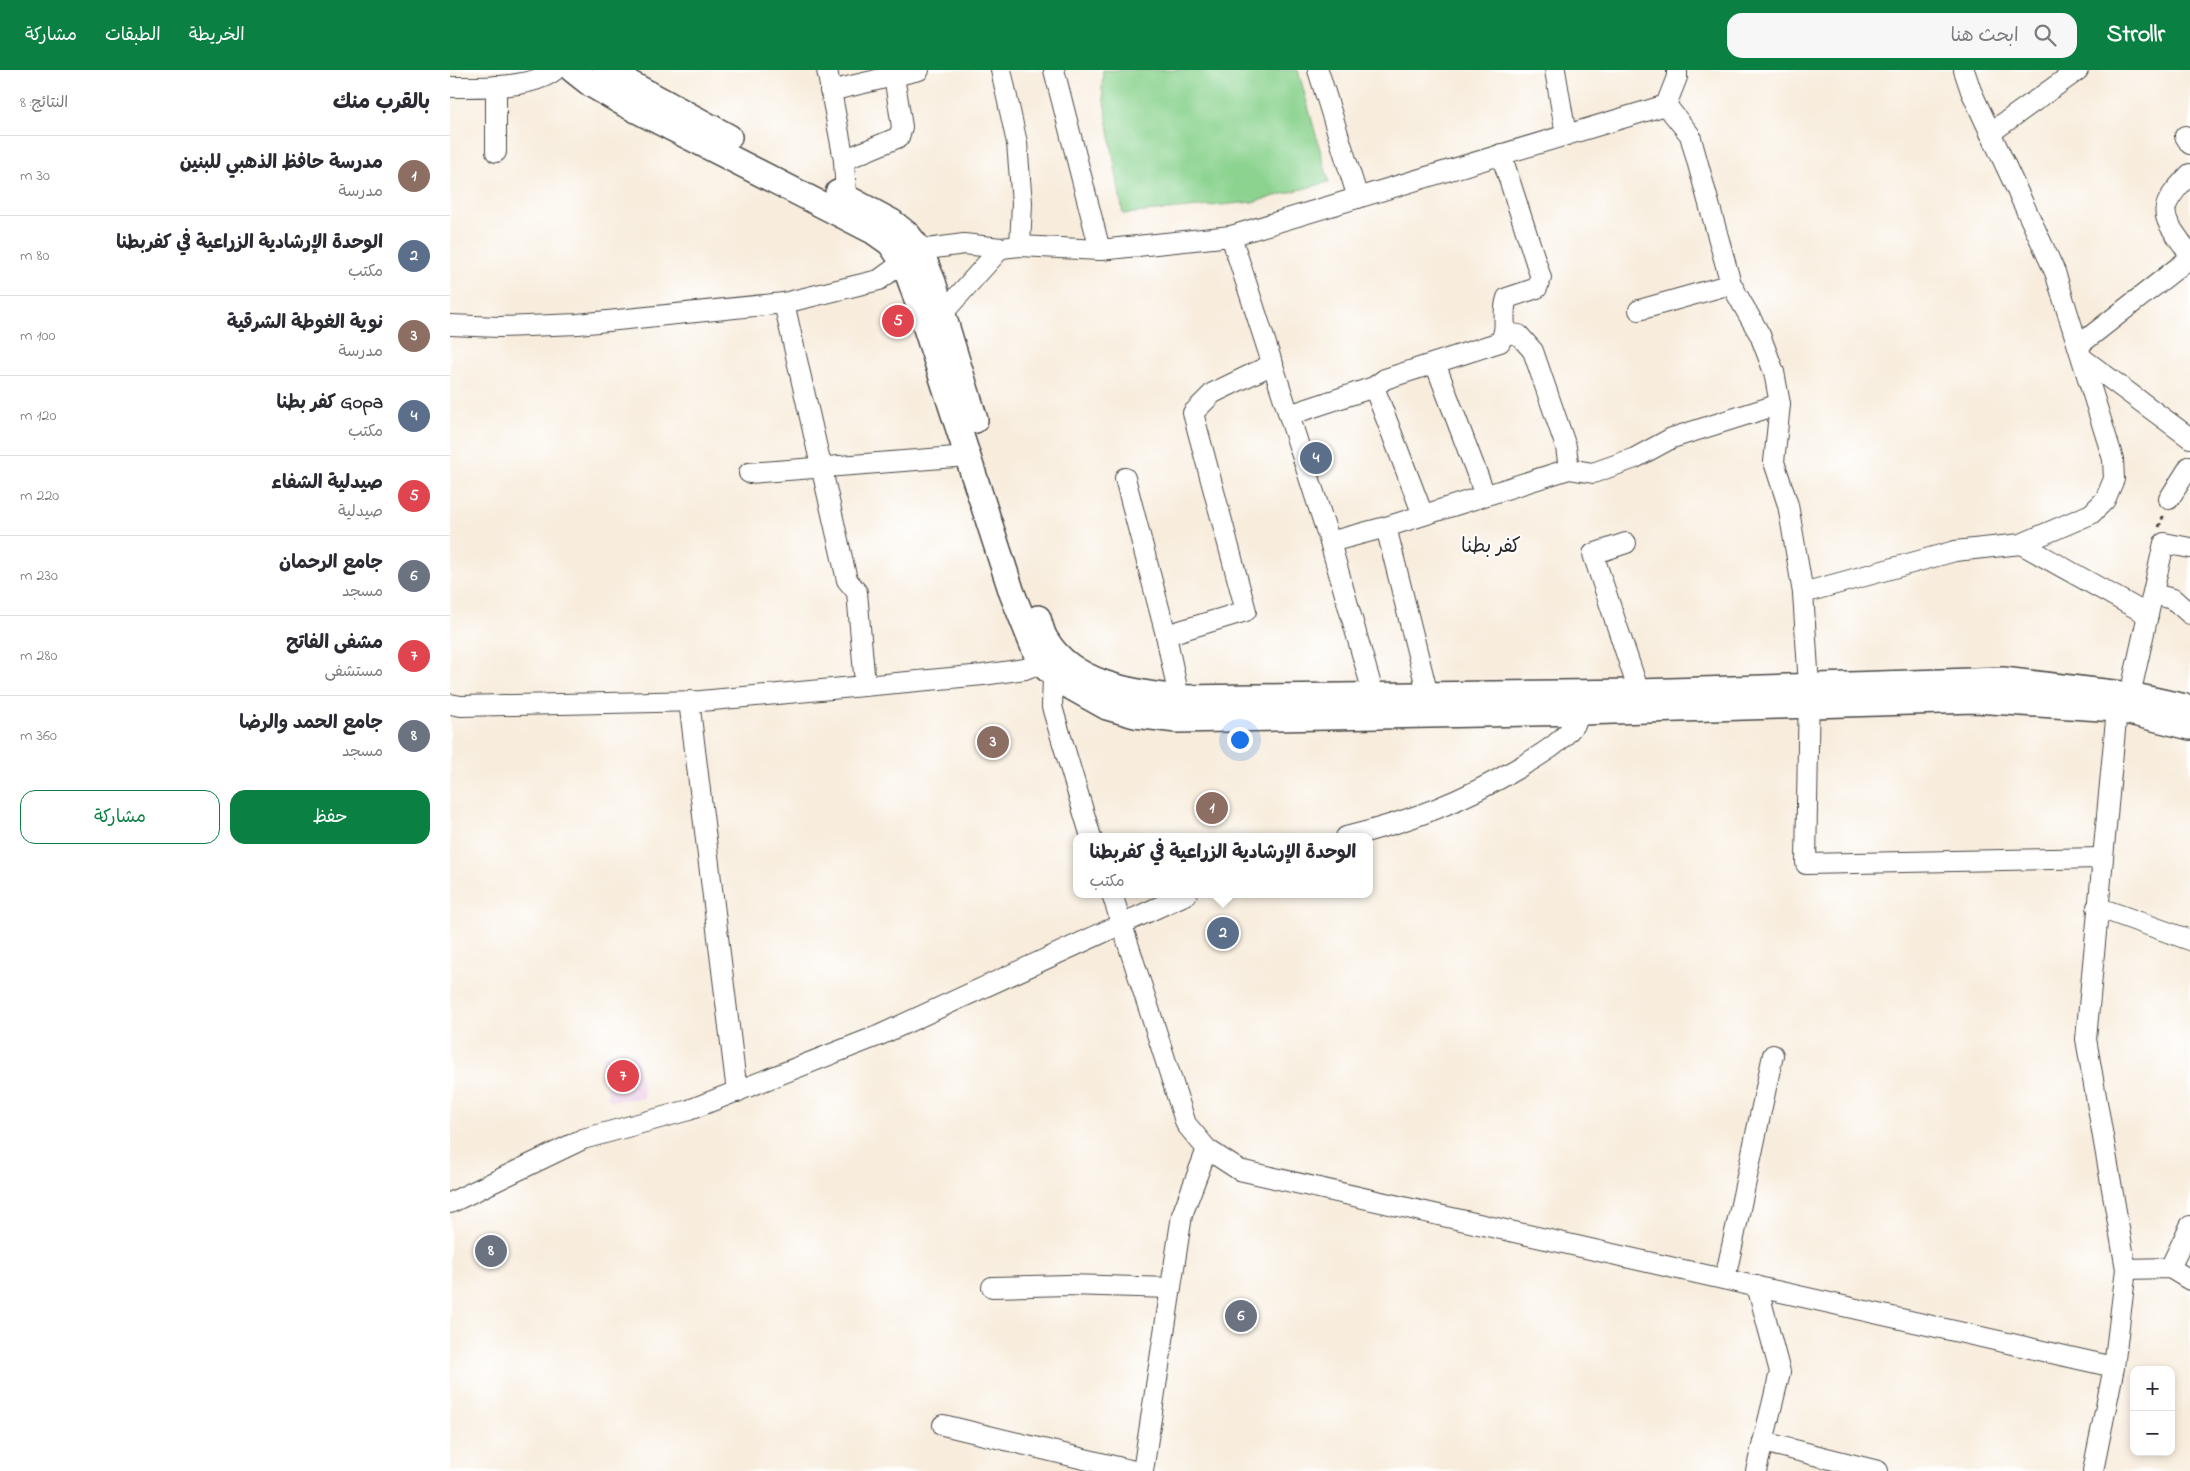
<!DOCTYPE html>
<html lang="ar">
<head>
<meta charset="utf-8">
<style>
	body { margin:0; font-family:"Indie Flower","Playpen Sans Arabic",sans-serif; background:#f7f7f7; color:#2b2b33; direction:rtl }
	.controls { position:absolute; right:15px; bottom:15px; display:grid; overflow:hidden; border-radius:10px; box-shadow:0 2px 8px #0003 }
	.controls button { width:45px; height:45px; display:grid; place-items:center; padding:0; border:0; border-bottom:1px solid #e1e1e2; background:#fff; color:#2b2b33; font:25px sans-serif }
	.you { position:absolute; left:789px; top:669px; width:18px; height:18px; margin:-12px; border:4px solid #fff; border-radius:50%; background:#1a73e8; box-shadow:0 0 0 8px #1a73e833 }
	.badge { display:grid; place-items:center; width:32px; height:32px; border-radius:50%; background:#0b8043; color:#fff; font-size:16px; font-weight:700 }
	.pin { position:absolute; translate:-50% -50%; border:2px solid #fff; box-shadow:0 1px 5px #0006 }
	.popup { position:absolute; left:623px; top:763px; width:300px; height:65px; box-sizing:border-box; display:grid; place-content:center; border-radius:10px; background:#fff; filter:drop-shadow(0 1px 4px #0005); font-size:16px; white-space:nowrap; color:#7c7c81 }
	.popup b { font-size:19px; color:#2b2b33 }
	.popup::after { content:''; position:absolute; left:50%; top:100%; margin-left:-10px; border:10px solid transparent; border-top-color:#fff }
	.list { margin:0; padding:0; list-style:none }
	h2 { display:flex; justify-content:space-between; align-items:center; height:65px; margin:0; padding:0 20px; font-size:21px }
	h2 small { font-size:16px; font-weight:400; color:#7c7c81 }
	.list li { display:grid; grid-template-columns:32px 1fr auto; gap:15px; align-items:center; box-sizing:border-box; height:80px; padding:0 20px; border-top:1px solid #e1e1e2 }
	.list b { display:block; font-size:19px; white-space:nowrap }
	.list p { margin:0; font-size:16px; white-space:nowrap; color:#7c7c81 }
	.list em { font-size:16px; font-style:normal; color:#7c7c81 }
	.actions { display:flex; gap:10px; padding:15px 20px }
	.actions a { flex:1; padding:11px 0; border:1px solid #0b8043; border-radius:15px; text-align:center; font-size:18px; color:#0b8043 }
	.actions .main { background:#0b8043; color:#fff }
	.icon { flex:none; width:28px; height:28px; fill:none; stroke:currentColor; stroke-width:2; stroke-linecap:round; stroke-linejoin:round }
	.map { position:relative; flex:none; width:1740px; height:1401px; overflow:hidden; direction:ltr }
	header { display:flex; align-items:center; gap:30px; box-sizing:border-box; height:70px; padding:0 25px; background:#0b8043; color:#fff }
	header strong { font-size:24px }
	nav { display:flex; gap:28px; margin-inline-start:auto; font-size:18px }
	.search { width:350px; height:45px; background:#f7f7f7; display:flex; align-items:center; gap:12px; box-sizing:border-box; padding:0 18px; border-radius:15px; color:#7c7c81; font-size:19px }
	main { display:flex }
	aside { flex:1; background:#fff }
	.map>svg:first-child { display:block }
	.built { fill:#eed0e8 }
	.green { fill:#8bd38f; stroke:#5b7f5d }
	.lines { fill:none; stroke-linecap:round; stroke-linejoin:round }
	.minor-casing { stroke:#4a4846; stroke-width:22 }
	.major-casing { stroke:#4a4846; stroke-width:28 }
	.path { stroke:#4a4846; stroke-width:3; stroke-dasharray:4 4; stroke-linecap:butt }
	.minor { stroke:#fff; stroke-width:20 }
	.major { stroke:#fff; stroke-width:25 }
	.labels { text-anchor:middle; stroke-width:4; stroke-linejoin:round; paint-order:stroke }
	.quarter-label { font-size:20px; fill:#2b2b2b; stroke:#fff }
</style>
</head>
<body>
<header>
<strong>Strollr</strong>
<div class="search"><svg class="icon" aria-label="search" viewBox="0 0 24 24"><circle cx="10" cy="10" r="6"/><path d="M15 15l6 6"/></svg>ابحث هنا</div>
<nav><a>الخريطة</a><a>الطبقات</a><a>مشاركة</a></nav>
</header>
<main>
<div class="map">
<svg width="1740" height="1401" viewBox="0 0 1740 1401">
	<rect width="100%" height="100%" fill="#fff"/>
	<filter id="ink" filterUnits="userSpaceOnUse"><feTurbulence type="fractalNoise" baseFrequency=".02" numOctaves="2"/><feDisplacementMap in="SourceGraphic" scale="10" xChannelSelector="R" yChannelSelector="G"/><feConvolveMatrix kernelMatrix="1 2 1 2 8 2 1 2 1" color-interpolation-filters="sRGB"/></filter>
	<filter id="wash" filterUnits="userSpaceOnUse"><feTurbulence type="fractalNoise" baseFrequency=".0096" numOctaves="4" result="noise"/><feDisplacementMap in="SourceGraphic" scale="20" xChannelSelector="R" yChannelSelector="G"/><feGaussianBlur stdDeviation="1.12" result="paint"/><feColorMatrix in="noise" values="0 0 0 0 0 0 0 0 0 0 0 0 0 0 0 0 0 1.4 0 .05"/><feComposite in="paint" operator="in"/></filter>
	<g filter="url(#wash)">
		<rect width="100%" height="100%" fill="#f8eddd"/>
		<polygon class="built" points="186,983 194,1028 159,1031 152,985"/>
		<polygon class="green" points="653,0 848,0 879,112 803,132 673,144 652,19"/>
	</g>
	<g filter="url(#ink)">
		<g class="lines">
			<defs>
				<g id="minor">
					<polyline points="377,0 394,90 396,127"/>
					<polyline points="551,0 567,73 572,133 570,176"/>
					<polyline points="604,0 650,180"/>
					<polyline points="868,0 908,128"/>
					<polyline points="1105,0 1116,65"/>
					<polyline points="1227,0 1227,7 1216,35 1240,65 1281,214 1310,265 1324,302 1330,334 1324,392 1338,435 1353,523 1359,616 1356,794 1652,788"/>
					<polyline points="46,16 46,82"/>
					<path d="M 0,17 C 28,17 82,19 105,0"/>
					<polyline points="380,21 469,0"/>
					<polyline points="1540,63 1628,0"/>
					<polyline points="1735,66 1740,74"/>
					<polyline points="394,90 449,67 452,57 444,6"/>
					<path d="M 1740,104 C 1702,143 1713,145 1740,185"/>
					<polyline points="781,166 880,472 924,626"/>
					<polyline points="334,233 397,510 407,522 415,615"/>
					<polyline points="1189,240 1281,214"/>
					<polyline points="492,244 551,178"/>
					<polyline points="0,255 49,257 128,254 334,233 429,210 470,180 514,174 551,178 570,176 650,180 781,166 1216,35"/>
					<polyline points="1056,263 1069,265 1083,281 1116,377 1119,399"/>
					<polyline points="1628,276 1740,188"/>
					<polyline points="1632,288 1740,368"/>
					<polyline points="985,293 1035,425"/>
					<polyline points="924,317 973,445"/>
					<path d="M 839,345 L 924,317 L 935,309 L 1050,272 C 1059,257 1051,245 1057,228 L 1087,218 L 1091,208 L 1051,84"/>
					<polyline points="299,403 518,386"/>
					<polyline points="675,408 716,565"/>
					<polyline points="1719,429 1740,396"/>
					<polyline points="936,457 978,625"/>
					<polyline points="880,472 936,457 1119,399 1143,403 1185,388 1222,368 1330,334"/>
					<polyline points="1176,473 1143,484 1189,622"/>
					<polyline points="1571,474 1698,545"/>
					<polyline points="1353,523 1505,481 1571,474 1641,444 1655,430 1664,409 1663,389 1605,202 1521,21 1514,0"/>
					<polyline points="1703,524 1723,529 1740,544"/>
					<polyline points="603,606 602,637 641,767"/>
					<polyline points="729,628 716,565 796,541 743,343 763,323 823,294"/>
					<polyline points="239,631 287,1022"/>
					<polyline points="0,634 11,636 251,631 533,605 575,599 590,593"/>
					<path d="M 896,767 C 961,751 1013,731 1070,697 C 1096,682 1118,669 1132,642"/>
					<polyline points="662,824 736,1054 757,1079 789,1100 1664,1297"/>
					<polyline points="1647,837 1740,870"/>
					<polyline points="0,1133 133,1069 239,1040 430,965 737,824"/>
					<polyline points="1720,1198 1740,1156"/>
					<polyline points="1676,1199 1720,1198 1740,1210"/>
					<polyline points="1275,1209 1323,985"/>
					<polyline points="542,1217 618,1215 721,1218"/>
					<polyline points="493,1355 684,1401"/>
					<polyline points="1313,1372 1428,1401"/>
					<polyline points="693,1401 732,1145 757,1079"/>
					<polyline points="1306,1401 1330,1302 1307,1216"/>
					<polyline points="1643,1401 1664,1297 1676,1199 1636,969 1667,639 1680,625 1714,473 1740,478"/>
				</g>
				<g id="major">
					<polyline points="123,0 142,15 173,33 423,161 440,173 454,193 463,218 562,523 590,593 614,613 657,637 685,645 727,650 1132,642 1525,630 1667,639 1740,657"/>
					<polyline points="155,0 279,67"/>
					<polyline points="388,123 442,152 458,165 470,180 483,212 525,350"/>
					<path d="M 588,548 C 590,555 592,564 596,570 C 623,615 682,622 729,628 L 1189,622 L 1553,610 L 1680,625 L 1740,638"/>
				</g>
			</defs>
			<use href="#minor" class="minor-casing"/>
			<use href="#major" class="major-casing"/>
			<polyline class="path" points="1709,457 1714,444"/>
			<use href="#minor" class="minor"/>
			<use href="#major" class="major"/>
		</g>
	</g>
	<g class="labels">
		<g class="quarter-label">
			<text x="1041" y="482">كفر بطنا</text>
		</g>
	</g>
</svg>
<div class="controls">
<button>+</button>
<button>−</button>
</div>
<div class="you"></div>
<div class="pin badge" style="left:762px;top:738px;background:#8d6e63">1</div>
<div class="pin badge" style="left:773px;top:863px;background:#5c6f8a">2</div>
<div class="popup"><b>الوحدة الإرشادية الزراعية في كفربطنا</b>مكتب</div>
<div class="pin badge" style="left:543px;top:672px;background:#8d6e63">3</div>
<div class="pin badge" style="left:866px;top:388px;background:#5c6f8a">4</div>
<div class="pin badge" style="left:448px;top:251px;background:#e0444e">5</div>
<div class="pin badge" style="left:791px;top:1246px;background:#6b7280">6</div>
<div class="pin badge" style="left:173px;top:1006px;background:#e0444e">7</div>
<div class="pin badge" style="left:41px;top:1181px;background:#6b7280">8</div>
</div>
<aside>
<h2>بالقرب منك<small>النتائج: 8</small></h2>
<ul class="list">
<li><span class="badge" style="background:#8d6e63">1</span><div><b>مدرسة حافظ الذهبي للبنين</b><p>مدرسة</p></div><em>30 m</em></li>
<li><span class="badge" style="background:#5c6f8a">2</span><div><b>الوحدة الإرشادية الزراعية في كفربطنا</b><p>مكتب</p></div><em>80 m</em></li>
<li><span class="badge" style="background:#8d6e63">3</span><div><b>نوية الغوطة الشرقية</b><p>مدرسة</p></div><em>100 m</em></li>
<li><span class="badge" style="background:#5c6f8a">4</span><div><b>Gopa كفر بطنا</b><p>مكتب</p></div><em>120 m</em></li>
<li><span class="badge" style="background:#e0444e">5</span><div><b>صيدلية الشفاء</b><p>صيدلية</p></div><em>220 m</em></li>
<li><span class="badge" style="background:#6b7280">6</span><div><b>جامع الرحمان</b><p>مسجد</p></div><em>230 m</em></li>
<li><span class="badge" style="background:#e0444e">7</span><div><b>مشفى الفاتح</b><p>مستشفى</p></div><em>280 m</em></li>
<li><span class="badge" style="background:#6b7280">8</span><div><b>جامع الحمد والرضا</b><p>مسجد</p></div><em>360 m</em></li>
</ul>
<div class="actions"><a class="main">حفظ</a><a>مشاركة</a></div>
</aside>
</main>
</body>
</html>
